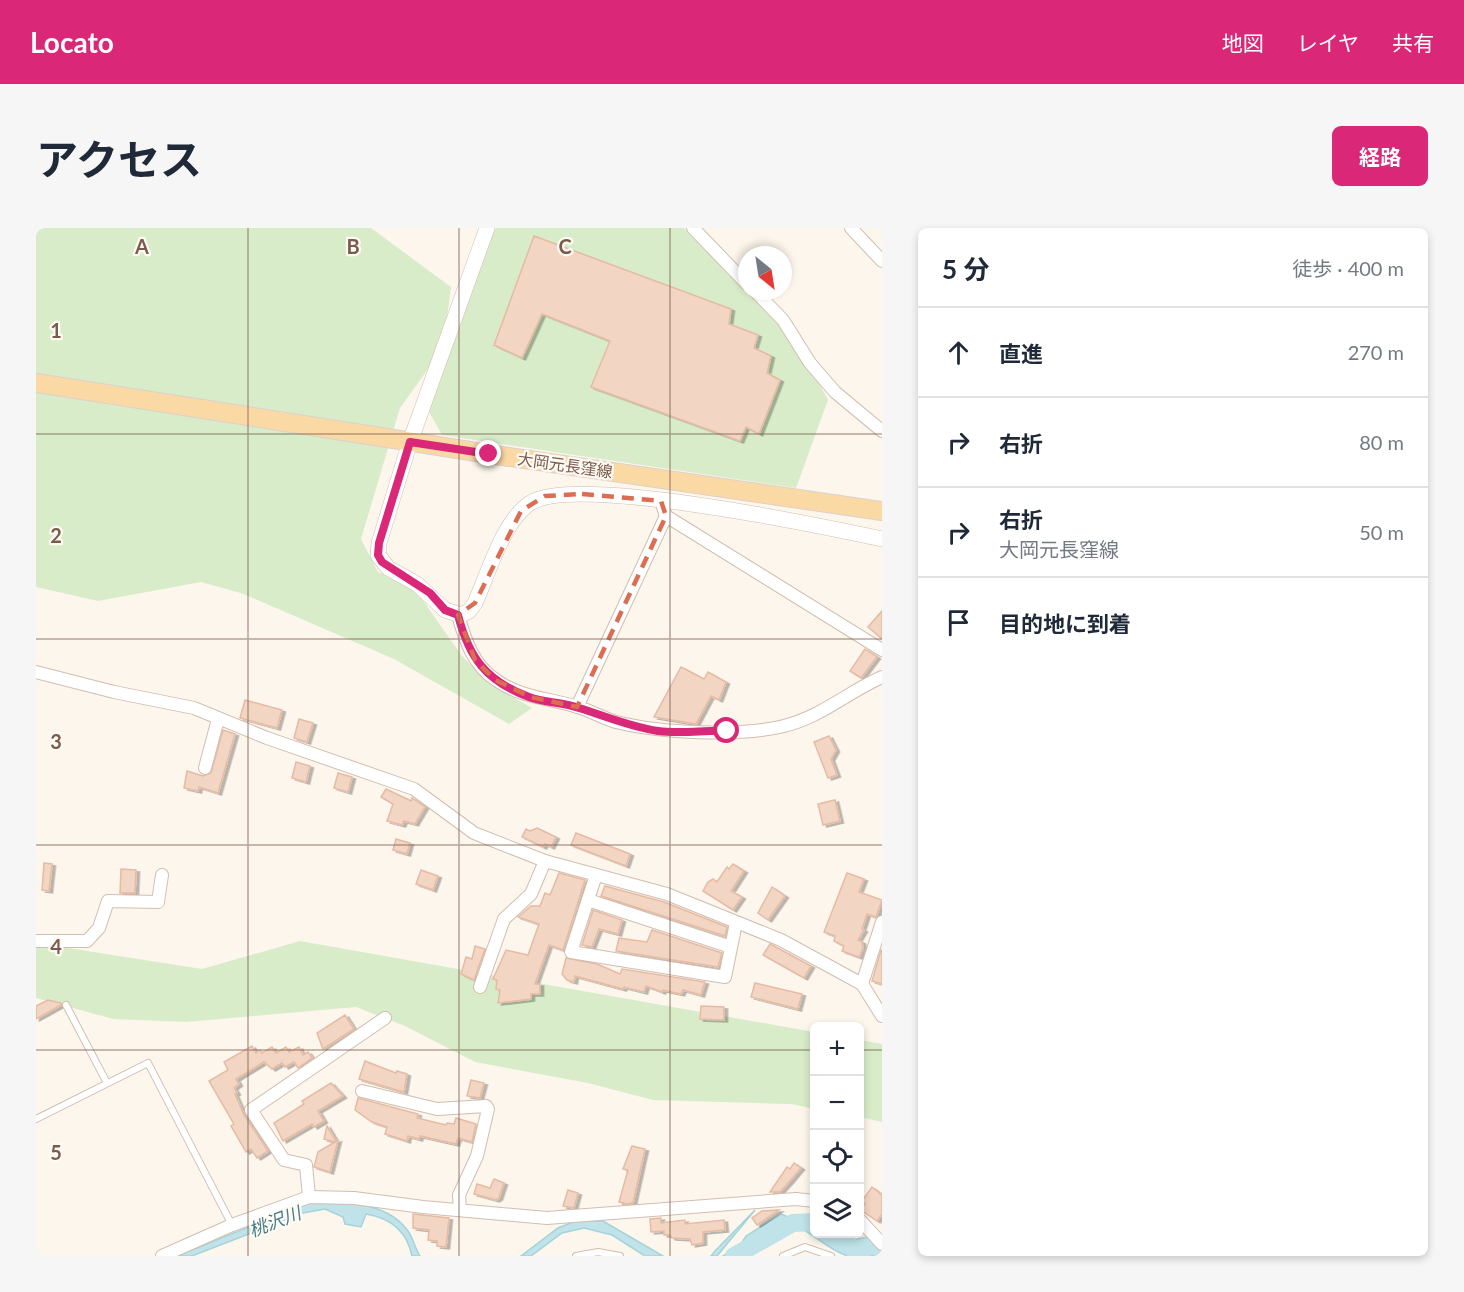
<!DOCTYPE html>
<html lang="ja">
<head>
<meta charset="utf-8">
<style>
	body { margin:0; font-family:Lato,"Noto Sans JP",sans-serif; background:#f6f6f7; color:#1f2937 }
	.controls { position:absolute; right:18px; bottom:18px; display:grid; overflow:hidden; border-radius:9px; box-shadow:0 3px 9px #0003 }
	.controls button { width:54px; height:54px; display:grid; place-items:center; padding:0; border:0; border-bottom:2px solid #e0e1e3; background:#fff; color:#1f2937; font:30px sans-serif }
	.compass { position:absolute; left:702px; top:18px; width:54px; height:54px; border-radius:50%; background:#fff; box-shadow:0 3px 9px #0003; rotate:150deg }
	.stop { position:absolute; width:18px; height:18px; margin:-14px; border:4px solid #db2777; border-radius:50%; background:#fff }
	.stop.end { background:#db2777; border-color:#fff; box-shadow:0 2px 6px #0008 }
	.list { margin:0; padding:0; list-style:none }
	h2 { display:flex; justify-content:space-between; align-items:center; height:78px; margin:0; padding:0 24px; font-size:26px }
	h2 small { font-size:20px; font-weight:400; color:#747a83 }
	.list li { display:grid; grid-template-columns:39px 1fr auto; gap:18px; align-items:center; box-sizing:border-box; height:90px; padding:0 24px; border-top:2px solid #e0e1e3 }
	.list b { display:block; font-size:22px; white-space:nowrap }
	.list p { margin:0; font-size:20px; white-space:nowrap; color:#747a83 }
	.list em { font-size:20px; font-style:normal; color:#747a83 }
	.icon { flex:none; width:33px; height:33px; fill:none; stroke:currentColor; stroke-width:2; stroke-linecap:round; stroke-linejoin:round }
	.map { position:relative; flex:none; width:846px; height:1028px; overflow:hidden; border-radius:9px }
	header { display:flex; align-items:center; gap:36px; box-sizing:border-box; height:84px; padding:0 30px; background:#db2777; color:#fff }
	header strong { font-size:28px }
	nav { display:flex; gap:33px; margin-inline-start:auto; font-size:21px }
	.intro { display:flex; align-items:center; justify-content:space-between; box-sizing:border-box; height:144px; padding:0 36px }
	h1 { margin:0; font-size:42px }
	.button { padding:15px 27px; border-radius:9px; background:#db2777; color:#fff; font-size:21px; font-weight:700 }
	main { display:flex; gap:36px; padding:0 36px }
	aside { flex:1; background:#fff; border-radius:9px; box-shadow:0 3px 9px #0003 }
	.map>svg:first-child { display:block }
	.green { fill:#d8ecc9 }
	.water { fill:#bfe3e8; stroke:#a5d3da; stroke-width:1.5 }
	.lines { fill:none; stroke-linecap:round; stroke-linejoin:round }
	.river { stroke:#bfe3e8; stroke-width:18 }
	.building { fill:#f3d5c3; stroke:#e6bba3; stroke-width:1.5; filter:url(#shadow) }
	.service-casing { stroke:#d1beb0; stroke-width:8 }
	.minor-casing { stroke:#d1beb0; stroke-width:14 }
	.tertiary-casing { stroke:#d1beb0; stroke-width:16 }
	.primary-casing { stroke:#dad1cd; stroke-width:20 }
	.service { stroke:#fff; stroke-width:6 }
	.minor { stroke:#fff; stroke-width:12 }
	.tertiary { stroke:#fff; stroke-width:15 }
	.primary { stroke:#fbd9a5; stroke-width:18 }
	.route { stroke:#db2777; stroke-width:8 }
	.marked { fill:none; stroke:#dc6d51; stroke-width:4.5; stroke-dasharray:12 8; stroke-linejoin:round }
	.grid { fill:none; stroke:#7a5c4d; stroke-width:1.5; stroke-opacity:0.55 }
	.labels { text-anchor:middle; stroke-width:4.5; stroke-linejoin:round; paint-order:stroke }
	.street-label { font-size:16px; fill:#7a5c4d; stroke:#fffaf3 }
	.water-label { font-size:18px; font-style:italic; fill:#437c86; stroke:#fffaf3 }
	.grid-label { font-size:20px; text-anchor:middle; font-weight:bold; fill:#7a5c4d; stroke:#fffaf3; stroke-width:4.5; stroke-linejoin:round; paint-order:stroke }
</style>
</head>
<body>
<header>
<strong>Locato</strong>
<nav><a>地図</a><a>レイヤ</a><a>共有</a></nav>
</header>
<div class="intro"><h1>アクセス</h1><a class="button">経路</a></div>
<main>
<div class="map">
<svg width="846" height="1028" viewBox="0 0 846 1028">
	<defs>
		<filter id="shadow"><feDropShadow dx="3.5" dy="2" stdDeviation="0" flood-color="#0004"/></filter>
	</defs>
	<rect width="100%" height="100%" fill="#fdf6ec"/>
	<g class="green">
		<polygon points="0,0 335,0 415,59 407,120 364,180 325,311 342,344 381,364 426,428 455,457 496,480 473,496 358,431 205,365 165,354 62,373 0,359"/>
		<polygon points="460,0 648,0 687,40 755,103 792,172 760,260 406,207 392,182 429,60"/>
		<polygon points="264,713 778,804 778,881 756,876 617,872 552,855 439,834 369,798 320,779 150,794 77,791 0,770 0,718 19,718 166,741"/>
		<polygon points="824,812 846,816 846,894 824,889"/>
	</g>
	<g class="water">
		<path d="M 277,973 C 309,975 351,973 372,1003 C 377,1010 379,1020 384,1028 L 376,1028 C 371,1003 354,990 330,986 L 325,999 L 309,996 L 307,989 L 289,981 L 267,985 L 156,1028 L 141,1028 Z"/>
		<polygon points="719,982 681,1028 675,1028 679,1023"/>
		<path d="M 745,986 L 778,1000 L 778,1006 L 789,1006 L 811,1017 L 821,1011 L 832,1009 L 846,1024 L 846,1028 C 836,1028 821,1028 812,1028 C 789,1021 774,1000 750,995 L 696,1028 L 687,1028 L 703,1019 L 710,1008 Z"/>
		<polygon points="540,993 567,993 627,1028 609,1028 576,1007 548,1000 526,1005 495,1028 485,1028 522,1000"/>
	</g>
	<g class="lines">
		<g class="river">
			<polyline points="801,1006 825,1028"/>
			<polyline points="698,1028 757,995 778,994"/>
		</g>
	</g>
	<g class="building">
		<polygon points="498,8 695,81 693,96 722,107 718,120 735,128 731,145 744,152 723,206 710,199 704,213 555,159 574,113 506,86 486,130 458,117"/>
		<polygon points="846,383 846,411 832,399"/>
		<polygon points="829,421 841,429 825,450 814,443"/>
		<polygon points="645,439 668,451 672,444 690,454 683,472 675,468 660,496 618,489"/>
		<polygon points="209,472 246,482 241,500 204,490"/>
		<polygon points="263,491 277,495 271,514 258,510"/>
		<polygon points="187,502 199,506 182,565 163,559 162,563 148,560 151,543 167,548 175,545"/>
		<polygon points="793,508 800,522 795,531 801,547 792,550 778,514"/>
		<polygon points="260,534 274,538 270,554 256,550"/>
		<polygon points="302,545 316,549 312,564 298,560"/>
		<polygon points="350,561 375,573 376,570 389,579 379,596 368,593 366,597 351,593 357,576 345,569"/>
		<polygon points="799,572 804,593 787,597 782,576"/>
		<polygon points="501,600 520,609 515,619 509,616 507,619 486,609 490,601 494,603"/>
		<polygon points="540,605 594,626 590,638 535,617"/>
		<polygon points="360,611 374,615 371,626 357,622"/>
		<polygon points="8,635 16,636 13,663 6,662"/>
		<polygon points="697,636 708,643 695,663 706,669 697,682 667,663 672,654 677,651 681,654 691,639 693,641"/>
		<polygon points="85,641 100,642 99,665 84,665"/>
		<polygon points="385,642 402,648 397,662 380,656"/>
		<polygon points="523,645 549,652 527,722 513,717 499,756 504,756 504,766 495,766 495,771 462,775 464,762 460,761 461,752 457,751 470,722 492,727 503,696 482,689 495,678 504,678 509,665 514,667"/>
		<polygon points="811,645 828,651 823,664 846,672 840,689 831,686 826,701 828,702 822,712 826,714 827,720 823,729 806,723 808,718 798,713 799,708 788,704"/>
		<polygon points="569,658 628,674 691,699 689,708 565,668"/>
		<polygon points="736,659 749,668 732,692 722,685"/>
		<polygon points="557,682 586,692 582,706 563,701 556,719 546,717"/>
		<polygon points="616,702 686,725 682,739 580,723 583,710 611,714"/>
		<polygon points="734,716 775,738 768,750 727,727"/>
		<polygon points="439,718 449,721 438,752 425,746 430,729 436,731"/>
		<polygon points="845,722 846,723 846,756 836,753"/>
		<polygon points="530,730 561,736 584,746 586,741 669,754 665,767 647,762 645,766 627,762 626,764 610,758 608,764 588,759 587,761 539,748 538,754 531,752 526,746"/>
		<polygon points="719,755 766,766 762,781 715,769"/>
		<polygon points="12,772 25,775 25,777 0,791 0,778"/>
		<polygon points="665,778 688,779 688,792 664,791"/>
		<polygon points="309,787 318,801 287,821 281,805"/>
		<polygon points="216,818 220,825 224,822 226,825 236,819 240,825 250,819 253,824 263,819 267,827 272,824 276,830 262,840 258,834 249,839 246,835 236,841 228,834 200,851 203,856 198,860 201,865 199,866 208,887 232,923 221,930 215,921 210,924 195,898 198,896 173,853 192,842 188,834"/>
		<polygon points="329,833 360,845 361,843 371,846 368,864 323,851"/>
		<polygon points="435,852 448,855 444,870 431,868"/>
		<polygon points="295,855 307,868 282,883 288,893 278,899 276,896 247,913 238,895 268,876 266,873"/>
		<polygon points="322,870 382,886 381,890 410,897 411,895 418,896 420,890 440,896 436,914 422,910 420,916 384,908 383,911 372,908 371,913 349,906 351,899 336,894 319,882"/>
		<polygon points="291,898 300,913 302,912 294,944 278,939 282,924 299,914 288,911"/>
		<polygon points="596,918 609,921 597,975 591,976 583,974 592,942 587,941"/>
		<polygon points="758,935 765,940 754,953 744,964 734,964 751,939 754,941"/>
		<polygon points="458,951 468,955 463,970 460,972 438,966 441,956 454,960"/>
		<polygon points="836,959 846,967 846,986 841,993 825,982 829,976 826,973"/>
		<polygon points="532,962 542,965 538,980 527,978"/>
		<polygon points="743,982 721,997 716,990 726,983"/>
		<polygon points="377,986 413,990 410,1019 401,1018 401,1013 392,1012 393,1002 377,1000"/>
		<polygon points="625,990 625,995 649,992 649,996 688,992 689,1002 667,1004 667,1015 656,1017 654,1011 636,1010 634,1007 628,1007 628,1003 615,1004 614,991"/>
	</g>
	<g class="lines">
		<defs>
			<g id="service">
				<polyline points="30,777 71,855"/>
				<polyline points="0,891 112,835 196,997"/>
				<polyline points="540,1028 562,1024 584,1028"/>
				<polyline points="747,1028 769,1019 795,1028"/>
			</g>
			<g id="minor">
				<polyline points="657,0 711,56"/>
				<polyline points="815,0 846,33"/>
				<polyline points="719,63 747,92 774,135 799,164 846,203"/>
				<polyline points="625,273 630,288 846,422"/>
				<path d="M 422,387 C 429,412 437,437 460,452 C 485,470 513,470 542,479 C 555,483 567,490 580,494 C 625,505 704,509 748,498 C 785,489 812,464 846,449"/>
				<polyline points="0,444 78,464 158,480 231,510 378,561 438,605 509,633 631,666 745,712 826,756 846,788"/>
				<polyline points="541,479 630,288"/>
				<polyline points="169,540 182,491"/>
				<polyline points="560,647 535,724 689,749 700,695"/>
				<polyline points="552,672 695,719"/>
				<polyline points="0,713 51,713 63,700 72,673 122,674 126,647"/>
				<polyline points="826,756 846,694"/>
				<polyline points="444,759 468,691 495,666 509,633"/>
				<polyline points="326,863 401,881 450,878 452,881 441,928 423,967 424,982"/>
				<polyline points="273,969 270,937 248,932 215,882 349,790"/>
				<polyline points="824,992 846,1016"/>
				<polyline points="126,1028 196,997 273,969 318,970 387,979 511,990 760,971 778,973"/>
			</g>
			<path id="tertiary" d="M 451,0 L 374,214 L 343,315 L 342,327 L 352,340 L 381,356 L 409,382 L 425,387 L 433,383 L 439,375 C 452,346 468,290 496,274 C 543,247 785,298 846,311"/>
			<polyline id="primary" points="0,155 453,226 846,283"/>
		</defs>
		<use href="#service" class="service-casing"/>
		<use href="#minor" class="minor-casing"/>
		<use href="#tertiary" class="tertiary-casing"/>
		<use href="#primary" class="primary-casing"/>
		<use href="#service" class="service"/>
		<use href="#minor" class="minor"/>
		<use href="#tertiary" class="tertiary"/>
		<use href="#primary" class="primary"/>
	</g>
	<g class="lines">
		<path class="route" d="M 453,226 L 374,214 L 343,315 L 342,327 L 346,334 L 394,365 L 409,382 L 422,387 C 433,430 450,453 493,469 C 509,475 527,474 543,480 C 569,488 594,499 622,503 C 645,506 669,502 691,503"/>
	</g>
	<path class="marked" d="M 546,266 L 625,273 L 630,288 L 541,479 L 494,469 L 459,452 L 439,432 L 422,387 L 439,375 L 485,283 L 509,268 Z"/>
	<path class="grid" d="M 212,0 L 212,1028M 423,0 L 423,1028M 634,0 L 634,1028M 0,206 L 846,206M 0,411 L 846,411M 0,617 L 846,617M 0,822 L 778,822M 824,822 L 846,822"/>
	<g class="labels">
		<g class="street-label">
			<text transform="translate(529 237) rotate(8)" y="6">大岡元長窪線</text>
		</g>
		<g class="water-label">
			<text transform="translate(239 994) rotate(-21)" y="6">桃沢川</text>
		</g>
	</g>
	<g class="grid-label">
		<text x="106" y="26">A</text>
		<text x="317" y="26">B</text>
		<text x="529" y="26">C</text>
		<text x="20" y="110">1</text>
		<text x="20" y="315">2</text>
		<text x="20" y="521">3</text>
		<text x="20" y="726">4</text>
		<text x="20" y="932">5</text>
	</g>
</svg>
<div class="controls">
<button>+</button>
<button>−</button>
<button><svg class="icon" aria-label="locate" viewBox="0 0 24 24"><circle cx="12" cy="12" r="6"/><path d="M12 2v4M12 18v4M2 12h4M18 12h4"/></svg></button>
<button><svg class="icon" aria-label="layers" viewBox="0 0 24 24"><path d="M12 4l9 5-9 5-9-5zM3 14l9 5 9-5"/></svg></button>
</div>
<svg class="compass" viewBox="-18 -18 36 36"><path d="M0-13l5 13h-10z" fill="#e53935"/><path d="M0 13l5-13h-10z" fill="#747a83"/></svg>
<div class="stop" style="left:691px;top:503px"></div>
<div class="stop end" style="left:453px;top:226px"></div>
</div>
<aside>
<h2>5 分<small>徒歩 · 400 m</small></h2>
<ul class="list">
<li><svg class="icon" aria-label="ahead" viewBox="0 0 24 24"><path d="M12 20V5M6 11l6-6 6 6"/></svg><div><b>直進</b></div><em>270 m</em></li>
<li><svg class="icon" aria-label="right" viewBox="0 0 24 24"><path d="M7 20v-9h11M14 6l5 5-5 5"/></svg><div><b>右折</b></div><em>80 m</em></li>
<li><svg class="icon" aria-label="right" viewBox="0 0 24 24"><path d="M7 20v-9h11M14 6l5 5-5 5"/></svg><div><b>右折</b><p>大岡元長窪線</p></div><em>50 m</em></li>
<li><svg class="icon" aria-label="arrive" viewBox="0 0 24 24"><path d="M6 21V4h12l-3 4 3 4H6"/></svg><div><b>目的地に到着</b></div></li>
</ul>
</aside>
</main>
</body>
</html>
